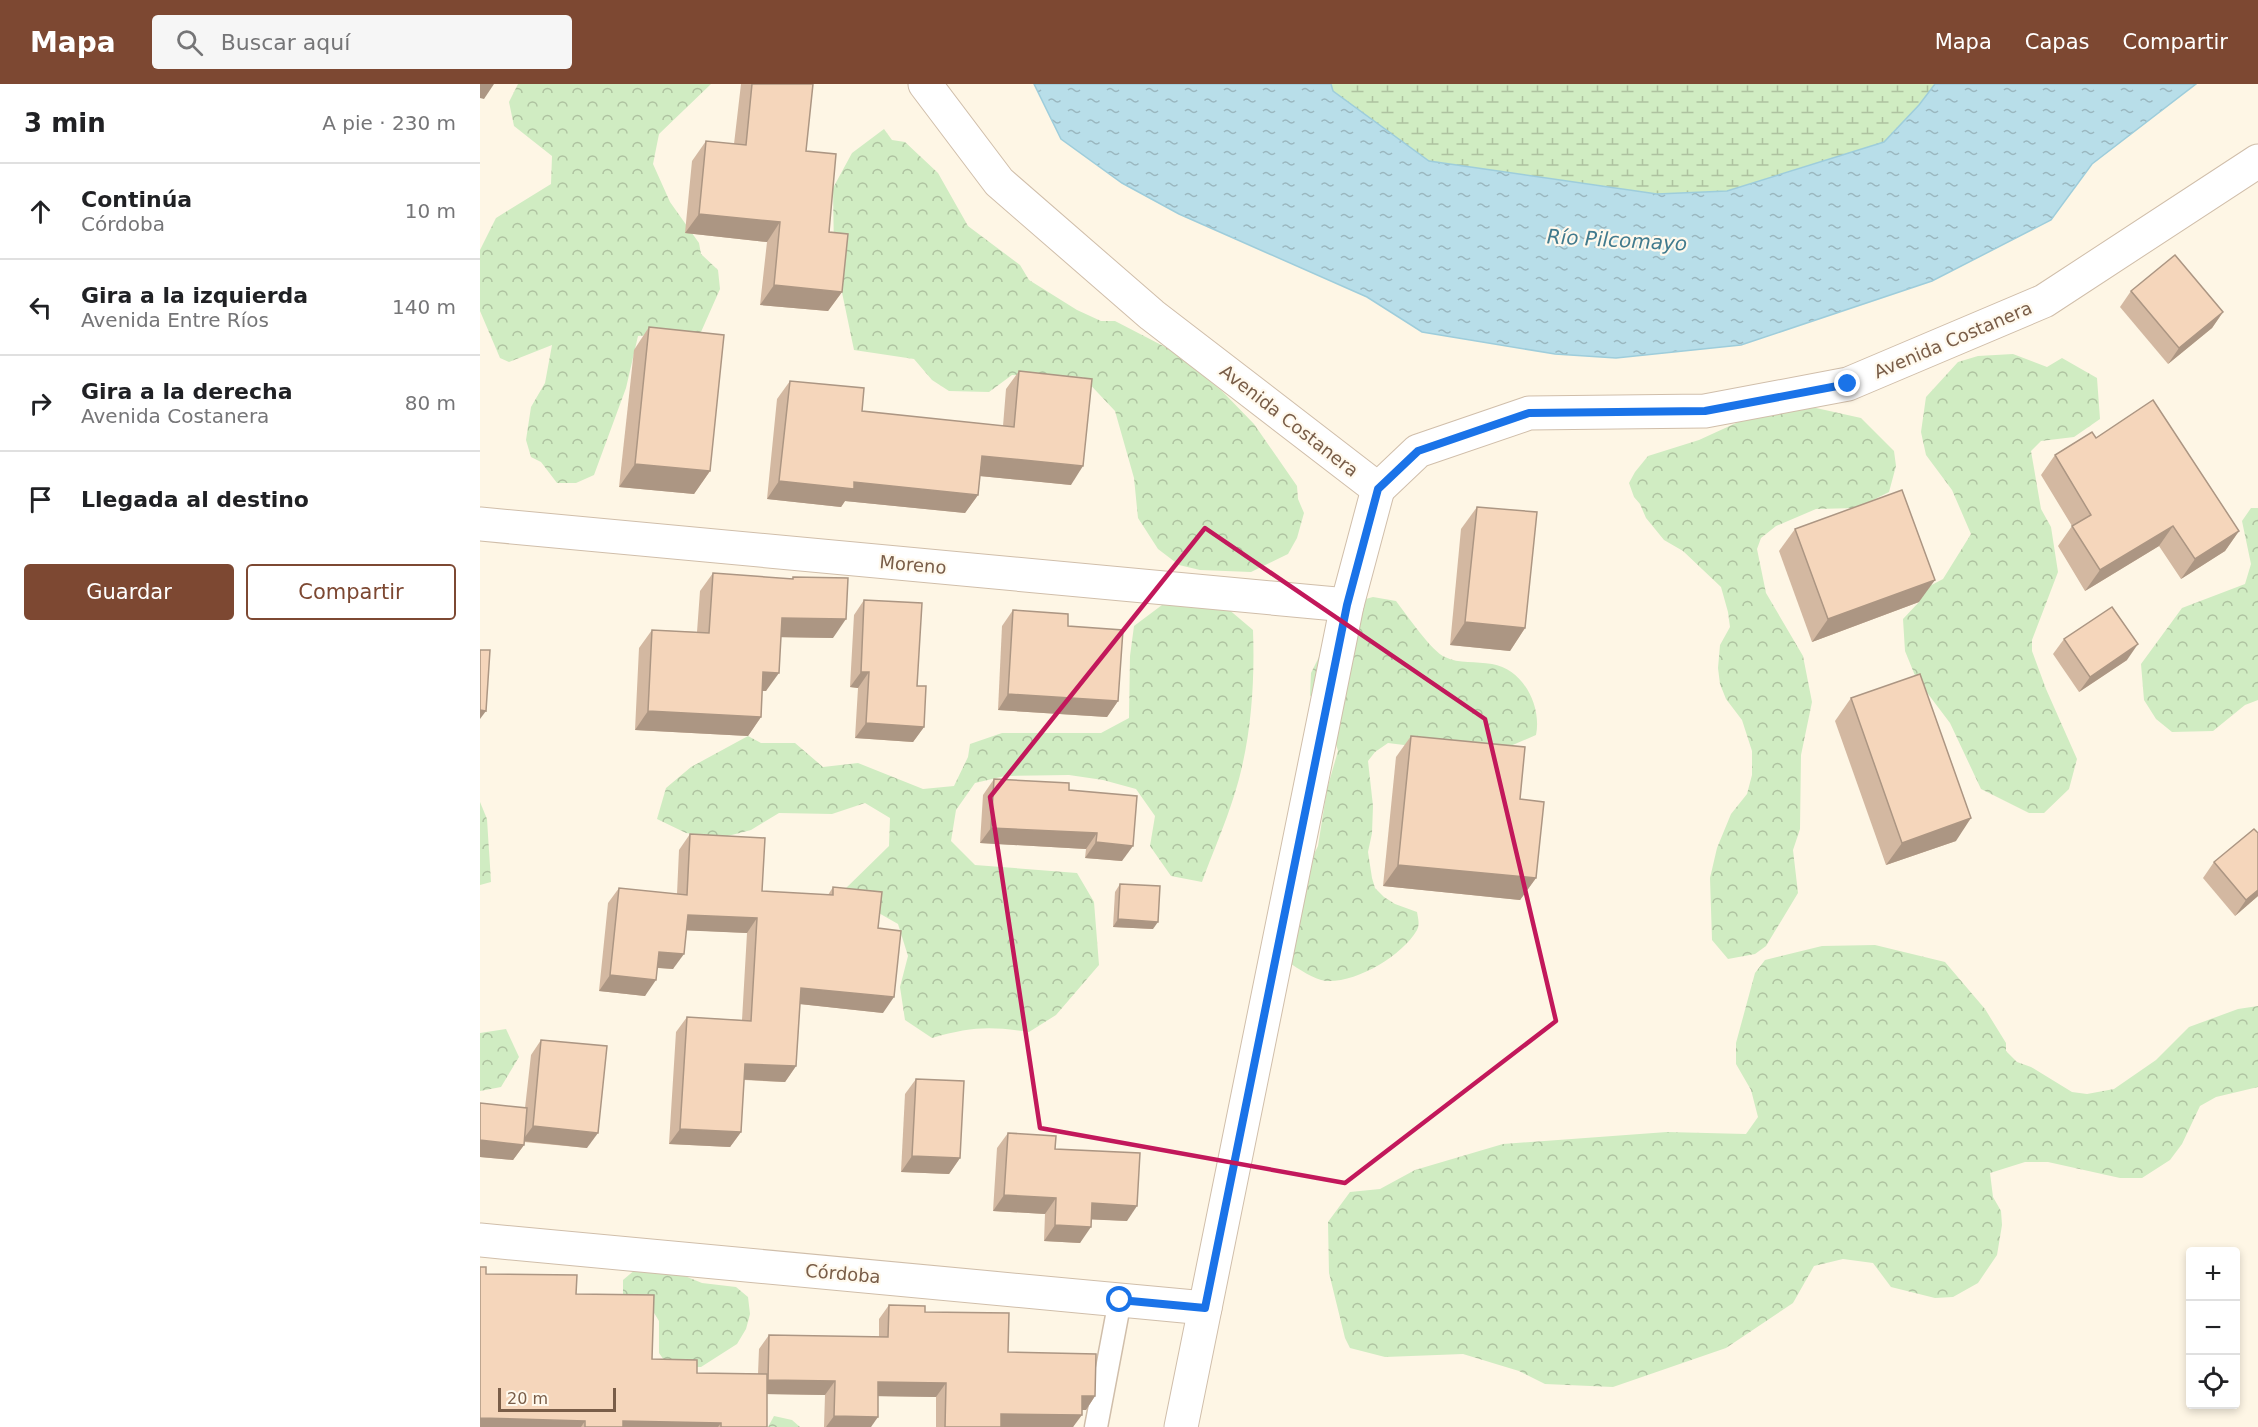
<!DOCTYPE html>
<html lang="es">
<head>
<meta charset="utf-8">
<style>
	body { margin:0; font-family:"DejaVu Sans",sans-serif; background:#f6f6f6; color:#202124 }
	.controls { position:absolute; right:18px; bottom:18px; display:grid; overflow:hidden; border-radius:6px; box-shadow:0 3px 9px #0003 }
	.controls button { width:54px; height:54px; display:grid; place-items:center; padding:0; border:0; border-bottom:2px solid #e0e0e0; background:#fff; color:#202124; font:30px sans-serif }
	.scale { position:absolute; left:18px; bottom:15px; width:118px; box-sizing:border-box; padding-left:6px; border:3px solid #795d48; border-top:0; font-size:16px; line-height:21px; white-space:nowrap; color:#795d48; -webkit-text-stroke:4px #fff9ed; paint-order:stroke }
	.stop { position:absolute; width:18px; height:18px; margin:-14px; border:4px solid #1a73e8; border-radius:50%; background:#fff }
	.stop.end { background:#1a73e8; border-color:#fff; box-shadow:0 2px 6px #0008 }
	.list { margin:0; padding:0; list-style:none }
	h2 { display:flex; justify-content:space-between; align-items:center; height:78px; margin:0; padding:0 24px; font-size:26px }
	h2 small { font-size:20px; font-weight:400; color:#757577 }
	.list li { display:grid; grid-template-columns:39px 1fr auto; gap:18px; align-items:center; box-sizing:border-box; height:96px; padding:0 24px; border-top:2px solid #e0e0e0 }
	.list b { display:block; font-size:22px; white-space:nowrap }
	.list p { margin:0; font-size:20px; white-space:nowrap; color:#757577 }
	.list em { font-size:20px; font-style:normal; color:#757577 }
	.actions { display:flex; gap:12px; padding:18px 24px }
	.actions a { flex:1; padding:14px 0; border:2px solid #7d4832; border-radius:6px; text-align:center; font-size:21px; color:#7d4832 }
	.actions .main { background:#7d4832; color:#fff }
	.icon { flex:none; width:33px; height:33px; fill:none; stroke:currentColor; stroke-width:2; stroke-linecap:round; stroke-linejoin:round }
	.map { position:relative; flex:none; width:1778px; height:1343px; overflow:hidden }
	header { display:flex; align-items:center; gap:36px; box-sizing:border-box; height:84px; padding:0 30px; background:#7d4832; color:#fff }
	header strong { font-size:28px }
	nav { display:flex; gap:33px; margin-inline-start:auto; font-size:21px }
	.search { width:420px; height:54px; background:#f6f6f6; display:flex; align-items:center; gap:15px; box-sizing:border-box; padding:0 21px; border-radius:6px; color:#757577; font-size:22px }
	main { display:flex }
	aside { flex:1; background:#fff }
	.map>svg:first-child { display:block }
	.forest { fill:url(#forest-crowns) }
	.wetland { fill:url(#wetland-marsh) }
	.water { fill:url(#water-ripples); stroke:#9ecddb; stroke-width:1.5 }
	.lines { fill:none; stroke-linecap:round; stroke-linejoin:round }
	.service-casing { stroke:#d0beaa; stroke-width:25 }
	.minor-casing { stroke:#d0beaa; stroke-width:35 }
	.tertiary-casing { stroke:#d0beaa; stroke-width:35 }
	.service { stroke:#fff; stroke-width:22 }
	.minor { stroke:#fff; stroke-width:33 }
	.tertiary { stroke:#fff; stroke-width:33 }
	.wall { fill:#d3b8a1 }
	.shaded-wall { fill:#ac9683 }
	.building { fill:#f5d6bb; stroke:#ac9683; stroke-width:1.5 }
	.route { stroke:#1a73e8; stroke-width:8 }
	.marked { fill:none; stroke:#c2185b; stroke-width:4.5; stroke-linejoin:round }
	.labels { text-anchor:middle; stroke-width:4.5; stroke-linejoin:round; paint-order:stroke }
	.street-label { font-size:18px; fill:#795d48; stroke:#fff9ed }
	.water-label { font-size:20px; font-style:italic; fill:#417a8d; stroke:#fff9ed }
</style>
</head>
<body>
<header>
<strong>Mapa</strong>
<div class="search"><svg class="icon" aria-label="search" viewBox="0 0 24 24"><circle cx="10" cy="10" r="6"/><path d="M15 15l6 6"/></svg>Buscar aquí</div>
<nav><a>Mapa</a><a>Capas</a><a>Compartir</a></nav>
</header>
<main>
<aside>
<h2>3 min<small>A pie · 230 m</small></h2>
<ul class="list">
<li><svg class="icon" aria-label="ahead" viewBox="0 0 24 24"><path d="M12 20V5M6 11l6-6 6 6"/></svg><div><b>Continúa</b><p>Córdoba</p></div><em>10 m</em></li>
<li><svg class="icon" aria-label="left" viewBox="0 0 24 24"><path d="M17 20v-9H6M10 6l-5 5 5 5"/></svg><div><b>Gira a la izquierda</b><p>Avenida Entre Ríos</p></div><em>140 m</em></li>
<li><svg class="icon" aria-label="right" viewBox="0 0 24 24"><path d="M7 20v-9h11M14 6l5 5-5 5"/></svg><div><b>Gira a la derecha</b><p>Avenida Costanera</p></div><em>80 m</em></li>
<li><svg class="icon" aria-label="arrive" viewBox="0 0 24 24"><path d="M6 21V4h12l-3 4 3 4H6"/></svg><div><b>Llegada al destino</b></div></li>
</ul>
<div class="actions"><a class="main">Guardar</a><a>Compartir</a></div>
</aside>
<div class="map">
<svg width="1778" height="1343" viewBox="0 0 1778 1343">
	<defs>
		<pattern id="forest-crowns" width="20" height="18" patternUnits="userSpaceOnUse" patternTransform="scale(1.5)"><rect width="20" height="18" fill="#d0ecc2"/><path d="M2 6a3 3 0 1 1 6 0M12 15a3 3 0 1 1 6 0" fill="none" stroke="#aec2a0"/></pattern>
		<pattern id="wetland-marsh" width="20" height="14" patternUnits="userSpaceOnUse" patternTransform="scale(1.5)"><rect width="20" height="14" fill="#d0ecc2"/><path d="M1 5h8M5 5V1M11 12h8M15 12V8" fill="none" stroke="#aec2a0"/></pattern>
		<pattern id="water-ripples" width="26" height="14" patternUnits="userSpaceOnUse" patternTransform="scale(1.5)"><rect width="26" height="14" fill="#b8dee9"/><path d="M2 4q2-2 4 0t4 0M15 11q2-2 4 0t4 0" fill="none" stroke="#9ab7bf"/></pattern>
	</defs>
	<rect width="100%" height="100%" fill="#fef6e5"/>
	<g class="forest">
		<polygon points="38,0 231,0 179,50 173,80 190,118 219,159 221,170 238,186 240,205 221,248 158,252 146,304 114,391 96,399 77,399 61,378 51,373 46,356 51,323 65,299 72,261 29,278 20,274 0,227 0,166 16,134 71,100 72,72 34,42 29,18"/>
		<polygon points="404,45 412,56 425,58 458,89 488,142 540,181 549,196 597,226 621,237 635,237 691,266 742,307 774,340 817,402 818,415 824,429 817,454 808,470 771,488 720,486 699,481 678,465 658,434 654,394 635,327 603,293 532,291 509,308 469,307 452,296 434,275 374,266 354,170 353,104 372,69"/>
		<polygon points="1533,270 1567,283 1582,274 1617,294 1620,335 1594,353 1561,357 1551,367 1561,425 1571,443 1578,488 1552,556 1552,567 1566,605 1597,675 1589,705 1564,729 1549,729 1501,705 1470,639 1436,594 1425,567 1423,535 1439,518 1444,505 1463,495 1491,450 1472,406 1446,371 1441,348 1446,313 1478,278 1498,272"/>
		<polygon points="1309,324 1336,324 1381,334 1414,367 1416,382 1409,408 1377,424 1336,425 1296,442 1281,454 1277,465 1286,509 1323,572 1332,618 1321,671 1320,745 1313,766 1318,809 1286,862 1275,870 1248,875 1232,856 1230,794 1237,764 1251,730 1267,710 1272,691 1272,667 1262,636 1246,615 1240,600 1238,584 1240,561 1250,543 1248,528 1241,503 1203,467 1184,456 1166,434 1160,420 1154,413 1149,399 1155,388 1168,372 1219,356 1267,334"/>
		<polygon points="1771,424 1778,424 1778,616 1765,621 1733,647 1692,648 1676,635 1664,616 1661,580 1702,524 1765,500 1771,480 1762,437"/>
		<path d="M 893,513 L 916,517 C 926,530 952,568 965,573 C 979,580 996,577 1012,580 C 1043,585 1062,622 1056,651 L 1028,663 L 964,666 L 908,659 L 895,668 L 888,677 L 893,722 L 892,749 L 888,768 L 892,794 L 895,804 L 904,813 L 915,820 L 937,828 C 938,834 940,840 937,846 C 922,872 876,899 846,897 C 833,895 819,885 808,878 L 824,782 L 833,772 L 838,762 L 847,705 L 858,667 L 850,639 L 830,611 L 831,589 L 839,573 L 857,552 L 882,516 Z"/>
		<path d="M 682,521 L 747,524 L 773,546 C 775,601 771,659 754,712 C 745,741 732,770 722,798 L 691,792 L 670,762 L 675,732 L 656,705 L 623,696 L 589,691 L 525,692 L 495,699 L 476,726 L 471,757 L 495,781 L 597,789 L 614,818 L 619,881 L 576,931 L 549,948 C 509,942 491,943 452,954 L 425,936 L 420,903 L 428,872 L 418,840 L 362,808 L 409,762 L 410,734 L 385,719 L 352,730 L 299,729 L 271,746 L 240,754 L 206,749 L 177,735 L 186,704 L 211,683 L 268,652 L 281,659 L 315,659 L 343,683 L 378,679 L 443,705 L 474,702 L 488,673 L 490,660 L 522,649 L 621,649 L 649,634 L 650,572 L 654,542 Z"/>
		<polygon points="0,718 7,735 11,798 0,801"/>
		<polygon points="1395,861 1465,878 1505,925 1526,959 1526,967 1537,978 1551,983 1592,1008 1607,1010 1634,1005 1676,976 1709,943 1758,925 1778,922 1778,1003 1736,1013 1720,1022 1702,1060 1690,1076 1662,1094 1640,1094 1568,1078 1545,1078 1510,1089 1513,1113 1521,1127 1522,1141 1517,1171 1498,1199 1473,1213 1455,1214 1411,1203 1393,1179 1363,1175 1334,1182 1313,1219 1246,1264 1133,1303 1065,1300 1039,1287 983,1270 905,1273 870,1264 865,1254 849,1189 848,1138 870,1108 900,1105 935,1086 1023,1060 1187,1048 1266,1050 1278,1033 1271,1006 1256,980 1256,959 1275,889 1285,876 1342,862"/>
		<polygon points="26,945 39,973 21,1003 0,1007 0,949"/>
		<polygon points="156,1185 190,1186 222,1199 256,1203 268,1213 270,1230 266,1245 257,1260 221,1283 189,1283 179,1269 179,1237 171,1224 143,1211 143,1196"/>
		<polygon points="294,1332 312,1336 320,1343 288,1343"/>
	</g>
	<polygon class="wetland" points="851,0 1455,0 1439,21 1404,58 1247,107 1177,110 949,77 852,7"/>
	<polygon class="water" points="554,0 851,0 853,7 949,77 1177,110 1247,107 1404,58 1439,21 1455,0 1716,0 1612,80 1571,136 1452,197 1261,261 1136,274 1075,270 942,248 887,213 699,130 642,99 581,55"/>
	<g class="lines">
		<defs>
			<polyline id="service" points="616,1343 640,1216"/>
			<g id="minor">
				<polyline points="0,440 867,521"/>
				<polyline points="0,1156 725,1224"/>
			</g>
			<g id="tertiary">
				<polyline points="445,0 519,98 672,231 898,405"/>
				<polyline points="898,405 938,367 1049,329 1225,327 1368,300 1564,217 1778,77"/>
				<polyline points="701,1343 867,521 898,405"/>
			</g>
		</defs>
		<use href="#service" class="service-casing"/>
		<use href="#minor" class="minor-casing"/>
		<use href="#tertiary" class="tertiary-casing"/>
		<use href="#service" class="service"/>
		<use href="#minor" class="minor"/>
		<use href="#tertiary" class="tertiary"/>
	</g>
	<g class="wall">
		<polygon points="261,0 333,0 326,67 349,148 362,208 348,227 280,221 287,158 205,149 212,77 226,57 254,60"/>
		<polygon points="1651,207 1743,228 1732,244 1688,280 1640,223"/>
		<polygon points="169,243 230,387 214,410 139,403 154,266"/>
		<polygon points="539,287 591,401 500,392 498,411 485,429 365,417 361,423 287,415 297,315 310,297 382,327 523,342 526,305"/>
		<polygon points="1616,354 1759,447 1745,467 1701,495 1679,462 1605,507 1578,462 1592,442 1561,391 1575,371"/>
		<polygon points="997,423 1045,544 1030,567 970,561 981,445"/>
		<polygon points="1315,445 1439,518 1332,558 1299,467"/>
		<polygon points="233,489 312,495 313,493 353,554 301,553 286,607 282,607 281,633 268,652 155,646 159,564 172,546 217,548 220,507"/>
		<polygon points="384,516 437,602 444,643 433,658 375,654 378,604 370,603 374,531"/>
		<polygon points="533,526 588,542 638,617 627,633 518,626 522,542"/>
		<polygon points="1584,555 1647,576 1599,608 1573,570"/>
		<polygon points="1371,614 1476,757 1406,781 1355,637"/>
		<polygon points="931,652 1040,715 1056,794 1040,816 903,802 916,673"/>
		<polygon points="514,695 589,706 642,777 605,774 606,765 500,759 503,711"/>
		<polygon points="210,750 282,807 348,811 353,803 398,844 403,929 320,920 316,982 305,998 264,996 261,1048 250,1063 189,1060 196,948 207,933 262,936 267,849 206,846 193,885 177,884 165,912 119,907 128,819 139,804 197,810 199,766"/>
		<polygon points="1734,778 1778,812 1755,832 1723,794"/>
		<polygon points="640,800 673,845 633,843 635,808"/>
		<polygon points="61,956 107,1064 44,1058 44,1061 33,1076 0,1073 0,1019 45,1024 51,971"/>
		<polygon points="436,995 480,1074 469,1090 421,1088 425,1010"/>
		<polygon points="528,1049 647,1137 611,1135 600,1159 564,1157 565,1130 513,1127 517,1064"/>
		<polygon points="6,1190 96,1210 172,1275 217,1289 278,1290 279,1265 289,1251 399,1253 399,1235 409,1221 445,1228 528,1268 615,1312 606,1326 602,1326 593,1343 456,1343 456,1313 398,1312 391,1343 344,1343 345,1311 287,1310 287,1343 0,1343"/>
	</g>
	<g class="shaded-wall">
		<polygon points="0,0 14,0 4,15 0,14"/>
		<polygon points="219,130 300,138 287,158 205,149"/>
		<polygon points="294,201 362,208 348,227 280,221"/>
		<polygon points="1743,228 1732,244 1688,280 1699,264"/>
		<polygon points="502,372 603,382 591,401 489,391"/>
		<polygon points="155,380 230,387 214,410 139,403"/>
		<polygon points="299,397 374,398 498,411 485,429 365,417 361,423 287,415"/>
		<polygon points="1693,442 1679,462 1605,507 1620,486"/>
		<polygon points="1759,447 1745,467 1701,495 1715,475"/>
		<polygon points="1455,496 1439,518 1332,558 1348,535"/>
		<polygon points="302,534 366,535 353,554 289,553"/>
		<polygon points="985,538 1045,544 1030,567 970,561"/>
		<polygon points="1658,560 1647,576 1599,608 1610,593"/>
		<polygon points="283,588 299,589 286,607 270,607"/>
		<polygon points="381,588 389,588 378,604 370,603"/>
		<polygon points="528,610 638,617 627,633 518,626"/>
		<polygon points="0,626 6,627 0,635"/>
		<polygon points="168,627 281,633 268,652 155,646"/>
		<polygon points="386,639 444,643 433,658 375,654"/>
		<polygon points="1491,734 1476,757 1406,781 1422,759"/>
		<polygon points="511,744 617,749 606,765 500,759"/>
		<polygon points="616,758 653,762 642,777 605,774"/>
		<polygon points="918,781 1056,794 1040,816 903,802"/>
		<polygon points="1778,806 1778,812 1755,832 1766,816"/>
		<polygon points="208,831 277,834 267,849 197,846"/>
		<polygon points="638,835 678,838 673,845 633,843"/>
		<polygon points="179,868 204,870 193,885 168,883"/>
		<polygon points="130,891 176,896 165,912 119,907"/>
		<polygon points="321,904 414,913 403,929 310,919"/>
		<polygon points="265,980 316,982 305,998 254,995"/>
		<polygon points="53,1042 118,1049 107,1064 42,1057"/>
		<polygon points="200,1045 261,1048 250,1063 189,1060"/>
		<polygon points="0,1056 44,1061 33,1076 0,1073"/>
		<polygon points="432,1072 480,1074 469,1090 421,1088"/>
		<polygon points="524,1111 576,1114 565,1130 513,1127"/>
		<polygon points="612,1119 657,1122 647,1137 601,1135"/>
		<polygon points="575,1141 611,1143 600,1159 564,1157"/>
		<polygon points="288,1296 355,1297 345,1311 278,1310"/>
		<polygon points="398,1298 466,1299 456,1313 388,1312"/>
		<polygon points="602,1312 615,1312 606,1326 592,1326"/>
		<polygon points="521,1330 602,1331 593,1343 512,1343"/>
		<polygon points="354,1332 398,1333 391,1343 346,1343"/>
		<polygon points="0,1334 105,1337 101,1343 0,1343"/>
		<polygon points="143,1337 241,1339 238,1343 139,1343"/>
	</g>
	<g class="building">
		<polygon points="272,0 333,0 326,67 356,70 349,148 368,150 362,208 294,201 300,138 219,130 226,57 266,61"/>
		<polygon points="1695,171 1743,228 1699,264 1651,207"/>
		<polygon points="169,243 244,251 230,387 155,380"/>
		<polygon points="539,287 612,295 603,382 502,372 498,411 374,398 374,405 299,397 310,297 384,304 382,327 534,343"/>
		<polygon points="1673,316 1759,447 1715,475 1693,442 1620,486 1592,442 1611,431 1575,371 1612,348 1616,354"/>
		<polygon points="1422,406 1455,496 1348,535 1315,445"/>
		<polygon points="997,423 1057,428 1045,544 985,538"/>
		<polygon points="233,489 313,495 313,493 368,494 366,535 302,534 299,589 283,588 281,633 168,627 172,546 229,549"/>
		<polygon points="384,516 442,519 437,602 446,602 444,643 386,639 389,588 381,588"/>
		<polygon points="1632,523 1658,560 1610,593 1584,555"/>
		<polygon points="533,526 588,530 588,542 643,546 638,617 528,610"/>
		<polygon points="0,566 10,566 6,627 0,626"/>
		<polygon points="1440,590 1491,734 1422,759 1371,614"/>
		<polygon points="931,652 1045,663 1040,715 1064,718 1056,794 918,781"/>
		<polygon points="514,695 589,699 589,706 657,712 653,762 616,758 617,749 511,744"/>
		<polygon points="1774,745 1778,749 1778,806 1766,816 1734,778"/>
		<polygon points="210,750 285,754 282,807 353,811 353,803 402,808 398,844 421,847 414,913 321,904 316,982 265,980 261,1048 200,1045 207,933 271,937 277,834 208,831 204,870 179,868 176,896 130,891 139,804 207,811"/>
		<polygon points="640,800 680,802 678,838 638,835"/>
		<polygon points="61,956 127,962 118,1049 53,1042"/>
		<polygon points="436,995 484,997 480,1074 432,1072"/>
		<polygon points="0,1019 47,1024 44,1061 0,1056"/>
		<polygon points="528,1049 576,1052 575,1065 660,1069 657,1122 612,1119 611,1143 575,1141 576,1114 524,1111"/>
		<polygon points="0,1183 6,1183 6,1190 97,1191 96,1210 174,1211 172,1275 217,1276 217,1289 287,1290 287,1343 241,1343 241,1339 143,1337 143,1343 105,1343 105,1337 0,1334"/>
		<polygon points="409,1221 445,1222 445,1228 529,1229 528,1268 616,1270 615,1312 602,1312 602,1331 521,1330 521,1343 465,1343 466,1299 398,1298 398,1333 354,1332 355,1297 288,1296 289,1251 408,1253"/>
	</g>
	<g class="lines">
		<polyline class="route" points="640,1216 725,1224 867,521 898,405 938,367 1049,329 1225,327 1368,300"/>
	</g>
	<path class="marked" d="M 725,444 L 1005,635 L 1076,937 L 865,1099 L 560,1044 L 510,713 Z"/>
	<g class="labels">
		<g class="street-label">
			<text transform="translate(1473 256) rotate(-23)" y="6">Avenida Costanera</text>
			<text transform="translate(809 337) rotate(38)" y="6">Avenida Costanera</text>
			<text transform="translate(433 481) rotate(5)" y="6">Moreno</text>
			<text transform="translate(363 1190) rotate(5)" y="6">Córdoba</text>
		</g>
		<g class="water-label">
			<text transform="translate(1137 156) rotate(3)" y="7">Río Pilcomayo</text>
		</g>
	</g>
</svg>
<div class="controls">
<button>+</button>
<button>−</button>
<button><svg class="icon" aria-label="locate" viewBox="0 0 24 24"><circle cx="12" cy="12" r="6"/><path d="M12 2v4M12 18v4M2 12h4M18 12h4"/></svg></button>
</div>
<div class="scale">20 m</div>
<div class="stop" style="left:640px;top:1216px"></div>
<div class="stop end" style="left:1368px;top:300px"></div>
</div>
</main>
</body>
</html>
